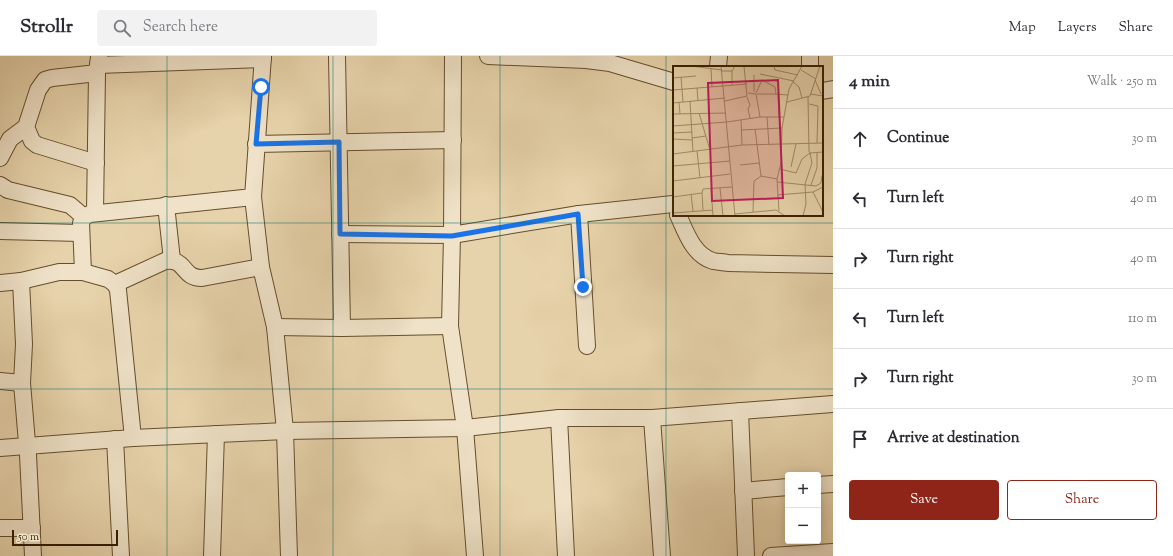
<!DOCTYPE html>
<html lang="en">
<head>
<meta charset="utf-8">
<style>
	body { margin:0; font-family:"Sorts Mill Goudy",serif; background:#f2f2f3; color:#2b2b33 }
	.controls { position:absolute; right:12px; bottom:12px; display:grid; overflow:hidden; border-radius:4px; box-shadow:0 2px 10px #0003 }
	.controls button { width:36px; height:36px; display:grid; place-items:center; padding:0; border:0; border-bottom:1px solid #e1e1e2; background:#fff; color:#2b2b33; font:20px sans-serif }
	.scale { position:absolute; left:12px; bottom:10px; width:106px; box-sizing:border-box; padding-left:4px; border:2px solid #3a2201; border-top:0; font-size:11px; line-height:14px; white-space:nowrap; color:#3a2201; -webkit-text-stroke:3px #efe2c8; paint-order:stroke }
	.stop { position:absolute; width:12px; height:12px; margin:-9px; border:3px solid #1a73e8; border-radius:50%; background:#fff }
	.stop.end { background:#1a73e8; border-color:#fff; box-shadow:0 1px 4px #0008 }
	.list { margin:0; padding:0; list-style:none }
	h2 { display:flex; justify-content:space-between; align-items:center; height:52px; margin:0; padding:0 16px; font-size:17px }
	h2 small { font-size:13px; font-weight:400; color:#7c7c81 }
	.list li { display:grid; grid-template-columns:26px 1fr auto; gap:12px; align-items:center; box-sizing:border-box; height:60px; padding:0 16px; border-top:1px solid #e1e1e2 }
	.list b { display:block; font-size:15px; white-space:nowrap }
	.list em { font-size:13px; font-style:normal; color:#7c7c81 }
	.actions { display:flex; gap:8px; padding:12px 16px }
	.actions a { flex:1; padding:9px 0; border:1px solid #8f2418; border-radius:4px; text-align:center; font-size:14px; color:#8f2418 }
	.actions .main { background:#8f2418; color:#fff }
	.icon { flex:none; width:22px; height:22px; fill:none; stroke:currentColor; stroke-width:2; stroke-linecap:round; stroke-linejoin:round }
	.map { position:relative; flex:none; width:833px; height:500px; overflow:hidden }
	header { display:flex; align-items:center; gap:24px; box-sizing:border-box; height:56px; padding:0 20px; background:#fff; border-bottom:1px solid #e1e1e2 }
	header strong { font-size:19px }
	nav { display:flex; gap:22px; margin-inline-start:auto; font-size:14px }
	.search { width:280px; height:36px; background:#f2f2f3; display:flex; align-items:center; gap:10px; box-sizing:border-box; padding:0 14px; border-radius:4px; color:#7c7c81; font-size:15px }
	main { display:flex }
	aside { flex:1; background:#fff }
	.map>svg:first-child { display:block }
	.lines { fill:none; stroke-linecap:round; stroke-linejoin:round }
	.minor-casing { stroke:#654e2c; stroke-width:18 }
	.minor { stroke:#efe2c8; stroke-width:16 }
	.route { stroke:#1a73e8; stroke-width:5 }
	.grid { fill:none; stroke:#0f766e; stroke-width:1; stroke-opacity:0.55 }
	.inset-road { fill:none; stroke:#a28c67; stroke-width:1 }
	.view { fill:#c2185b; fill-opacity:0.15; stroke:#c2185b; stroke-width:2 }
	.inset-edge { fill:none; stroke:#3a2201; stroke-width:2 }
</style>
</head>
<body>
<header>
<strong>Strollr</strong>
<div class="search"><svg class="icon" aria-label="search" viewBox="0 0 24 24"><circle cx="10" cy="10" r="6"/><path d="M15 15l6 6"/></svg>Search here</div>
<nav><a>Map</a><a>Layers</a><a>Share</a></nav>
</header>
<main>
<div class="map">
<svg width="833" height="500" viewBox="0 0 833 500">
	<rect width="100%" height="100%" fill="#e7d3ab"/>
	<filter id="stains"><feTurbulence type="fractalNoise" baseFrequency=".005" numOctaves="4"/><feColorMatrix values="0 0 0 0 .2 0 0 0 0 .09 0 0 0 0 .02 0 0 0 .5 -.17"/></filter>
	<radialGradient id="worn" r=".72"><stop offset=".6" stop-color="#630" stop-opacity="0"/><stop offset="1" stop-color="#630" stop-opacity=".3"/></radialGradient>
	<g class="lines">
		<defs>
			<g id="minor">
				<polyline points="337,0 342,272"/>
				<polyline points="453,0 452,179 450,270 465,372 475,500"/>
				<polyline points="488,0 586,4 610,7 674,26"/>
				<polyline points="810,0 810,11"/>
				<polyline points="98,9 263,3"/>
				<polyline points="718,11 719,0"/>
				<polyline points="822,35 833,33"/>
				<polyline points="26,71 32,85 37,89 96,107"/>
				<polyline points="256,88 453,84"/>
				<polyline points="0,102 10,83 26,71 38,34 45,24 52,22 97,17 99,1"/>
				<polyline points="0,129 8,134 70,149 84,161"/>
				<polyline points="253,141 261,211 275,271 285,375 289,500"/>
				<polyline points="166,149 172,204"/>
				<polyline points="95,157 97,17"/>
				<polyline points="579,158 587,290"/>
				<path d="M 678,159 C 686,176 693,199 713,205 C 718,206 723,206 728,207 L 833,209"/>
				<polyline points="0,175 80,177"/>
				<polyline points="340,178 452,179 579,158 673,148"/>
				<polyline points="83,216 81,167 84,161 90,158 253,141 263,0"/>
				<polyline points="21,225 24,288 22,327 28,399 33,500"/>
				<polyline points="0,227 21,225 59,216 83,216 108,223 115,228 118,234 133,382"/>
				<path d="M 115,228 L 165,205 C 187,202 181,222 202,222 L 261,211"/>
				<polyline points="275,271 342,272 450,270"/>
				<polyline points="0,325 22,327"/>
				<polyline points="740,355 746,500"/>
				<polyline points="559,362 566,500"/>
				<polyline points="652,362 662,500"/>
				<polyline points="115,383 121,500"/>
				<polyline points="0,392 133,382 285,375 465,372 559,362 652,362 833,348"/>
				<polyline points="818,429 833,428"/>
				<polyline points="743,435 788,431"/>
				<polyline points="0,472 32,472"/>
				<polyline points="212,500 216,378"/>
				<polyline points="771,500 833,496"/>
			</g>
		</defs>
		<use href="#minor" class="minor-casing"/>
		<use href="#minor" class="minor"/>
	</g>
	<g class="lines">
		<polyline class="route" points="261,31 256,88 339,86 340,178 452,180 578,158 583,231"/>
	</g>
	<path class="grid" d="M 167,0 L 167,500M 333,0 L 333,500M 500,0 L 500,500M 666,0 L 666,500M 0,167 L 833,167M 0,333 L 833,333"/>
	<g transform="translate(673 10)">
		<rect width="150" height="150" fill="#e7d3ab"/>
		<path class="inset-road" d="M 18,0 L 49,4M 48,0 L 62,150M 101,0 L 102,4 L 125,9M 38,3 L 39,21M 128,4 L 143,13M 48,5 L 59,5 L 62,0M 59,5 L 59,19M 87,8 L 121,15M 8,11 L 10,36M 0,12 L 23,10M 142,14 L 148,28M 120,16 L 126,21 L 129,32M 24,22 L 25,35M 0,24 L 74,18M 81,26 L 81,9M 75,27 L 83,28 L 87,51 L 111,51M 83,27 L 89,14 L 102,21 L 103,28 L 115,29M 84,28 L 103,28M 105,28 L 106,51M 138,28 L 150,30M 74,31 L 77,39 L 75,43 L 77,52M 135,31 L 136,85 L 137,87 L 150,86M 17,35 L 20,86M 52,35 L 74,30 L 71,0M 6,36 L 7,48M 114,36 L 137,30 L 147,0M 0,37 L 52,32M 136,38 L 145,40 L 144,77M 26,47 L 37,84M 0,48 L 53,47M 94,51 L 96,79M 68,54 L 69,79M 0,60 L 54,56 L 87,51M 82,63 L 88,110M 69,64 L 109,62M 0,67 L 19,66M 19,72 L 33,70M 0,73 L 19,74M 24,85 L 27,112M 0,88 L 69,79 L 150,77M 67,99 L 86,97M 0,100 L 57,95M 118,101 L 123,78M 107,103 L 123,107 L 129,93 L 137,87M 0,115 L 57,108M 104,116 L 143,120 L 148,117 L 149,110M 138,119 L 144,102 L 144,87M 150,121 L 140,126 L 150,146M 38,122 L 40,150M 47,122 L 50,150M 29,127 L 30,123 L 59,121M 18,128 L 20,145M 104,129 L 140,126M 0,131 L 29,127 L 30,144M 106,145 L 104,113 L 108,97 L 109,62 L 116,23 L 129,0M 80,146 L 81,115 L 88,110 L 104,113M 0,147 L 40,144M 62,148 L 103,144 L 112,150M 130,150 L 133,138 L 132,118 L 139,97 L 137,87"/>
		<path class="view" d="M 105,14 L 110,132 L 39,135 L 35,17 Z"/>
		<rect width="150" height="150" class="inset-edge"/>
	</g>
	<rect width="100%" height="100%" filter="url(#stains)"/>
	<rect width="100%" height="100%" fill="url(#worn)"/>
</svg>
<div class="controls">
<button>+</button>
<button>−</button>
</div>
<div class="scale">50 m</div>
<div class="stop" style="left:261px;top:31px"></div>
<div class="stop end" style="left:583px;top:231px"></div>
</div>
<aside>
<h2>4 min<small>Walk · 250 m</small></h2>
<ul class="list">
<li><svg class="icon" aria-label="ahead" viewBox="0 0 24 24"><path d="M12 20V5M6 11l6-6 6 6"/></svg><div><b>Continue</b></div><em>30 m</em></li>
<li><svg class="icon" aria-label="left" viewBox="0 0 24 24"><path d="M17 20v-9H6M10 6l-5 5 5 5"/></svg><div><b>Turn left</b></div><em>40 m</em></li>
<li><svg class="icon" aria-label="right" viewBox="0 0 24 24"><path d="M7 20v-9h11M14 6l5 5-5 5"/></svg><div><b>Turn right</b></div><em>40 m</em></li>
<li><svg class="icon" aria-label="left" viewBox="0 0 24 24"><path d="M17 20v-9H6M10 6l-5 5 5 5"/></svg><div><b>Turn left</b></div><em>110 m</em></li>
<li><svg class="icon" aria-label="right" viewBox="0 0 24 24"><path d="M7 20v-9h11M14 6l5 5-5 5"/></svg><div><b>Turn right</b></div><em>30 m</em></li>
<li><svg class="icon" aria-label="arrive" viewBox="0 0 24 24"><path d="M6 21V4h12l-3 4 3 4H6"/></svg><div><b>Arrive at destination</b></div></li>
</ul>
<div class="actions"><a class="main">Save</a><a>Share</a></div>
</aside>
</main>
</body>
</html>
